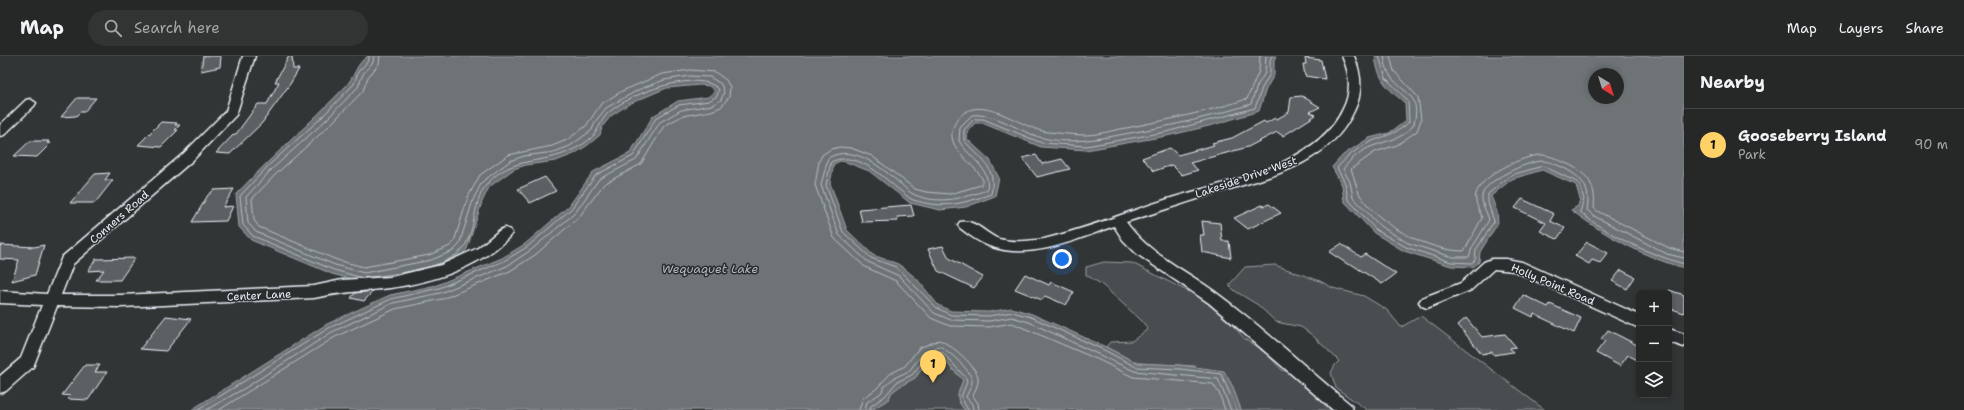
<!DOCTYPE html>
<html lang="en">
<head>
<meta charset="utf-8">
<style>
	body { margin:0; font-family:"Shantell Sans",sans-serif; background:#323434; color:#f1f3f6 }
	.controls { position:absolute; right:12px; bottom:12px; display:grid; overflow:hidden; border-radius:6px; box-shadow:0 2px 6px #0003 }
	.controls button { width:36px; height:36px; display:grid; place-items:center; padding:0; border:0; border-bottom:1px solid #424445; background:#262828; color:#f1f3f6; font:20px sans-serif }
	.compass { position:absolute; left:1588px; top:12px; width:36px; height:36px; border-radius:50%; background:#262828; box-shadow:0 2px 6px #0003; rotate:142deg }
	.you { position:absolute; left:1062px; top:203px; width:14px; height:14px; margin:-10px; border:3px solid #fff; border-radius:50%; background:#1a73e8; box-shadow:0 0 0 6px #1a73e833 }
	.badge { display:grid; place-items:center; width:26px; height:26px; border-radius:50%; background:#ffd166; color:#111; font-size:13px; font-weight:700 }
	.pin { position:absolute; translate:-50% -33px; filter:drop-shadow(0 1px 2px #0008) }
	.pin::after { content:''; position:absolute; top:21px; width:14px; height:12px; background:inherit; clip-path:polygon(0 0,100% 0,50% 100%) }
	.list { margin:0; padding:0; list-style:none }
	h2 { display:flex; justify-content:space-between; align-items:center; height:52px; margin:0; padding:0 16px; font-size:17px }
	h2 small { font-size:13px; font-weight:400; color:#a4a6a8 }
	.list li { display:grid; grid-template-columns:26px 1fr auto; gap:12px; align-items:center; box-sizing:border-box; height:72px; padding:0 16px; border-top:1px solid #424445 }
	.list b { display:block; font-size:15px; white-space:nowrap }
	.list p { margin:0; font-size:13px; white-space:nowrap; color:#a4a6a8 }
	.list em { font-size:13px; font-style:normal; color:#a4a6a8 }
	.icon { flex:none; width:22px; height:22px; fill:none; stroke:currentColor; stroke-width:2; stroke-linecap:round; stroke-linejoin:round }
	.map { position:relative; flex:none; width:1684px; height:354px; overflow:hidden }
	header { display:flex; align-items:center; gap:24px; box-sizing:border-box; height:56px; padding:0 20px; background:#262828; border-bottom:1px solid #424445 }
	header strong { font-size:19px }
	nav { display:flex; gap:22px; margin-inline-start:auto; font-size:14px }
	.search { width:280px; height:36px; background:#323434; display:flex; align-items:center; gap:10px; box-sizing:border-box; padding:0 14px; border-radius:22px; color:#a4a6a8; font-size:15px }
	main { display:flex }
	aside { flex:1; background:#262828 }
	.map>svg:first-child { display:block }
	.green { fill:#494d4f; stroke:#989fa4 }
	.water { fill:#6e7376; stroke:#9fa5aa; fill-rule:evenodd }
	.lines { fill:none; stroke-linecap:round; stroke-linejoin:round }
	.shore { stroke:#b7bfc4; stroke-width:1 }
	.building { fill:#5c6063; stroke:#e8f1f8 }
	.street-casing { stroke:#e8f1f8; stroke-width:3 }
	.street { fill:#2a2d2e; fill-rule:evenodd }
	.labels { text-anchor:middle; stroke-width:3; stroke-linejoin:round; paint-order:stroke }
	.street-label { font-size:11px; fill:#e8f1f8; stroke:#2a2d2e }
	.water-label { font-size:12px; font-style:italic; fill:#b1b8be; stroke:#2a2d2e }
</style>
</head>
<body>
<header>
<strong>Map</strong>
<div class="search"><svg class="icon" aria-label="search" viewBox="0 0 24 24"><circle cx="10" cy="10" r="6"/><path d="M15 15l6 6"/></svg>Search here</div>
<nav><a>Map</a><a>Layers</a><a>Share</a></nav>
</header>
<main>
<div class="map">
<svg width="1684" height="354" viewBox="0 0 1684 354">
	<rect width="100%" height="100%" fill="#323536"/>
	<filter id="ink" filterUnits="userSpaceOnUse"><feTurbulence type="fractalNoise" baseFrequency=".025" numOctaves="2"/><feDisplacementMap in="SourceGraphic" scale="8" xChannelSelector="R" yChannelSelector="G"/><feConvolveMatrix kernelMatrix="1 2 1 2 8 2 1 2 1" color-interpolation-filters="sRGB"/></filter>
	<g filter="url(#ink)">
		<g class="green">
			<polygon points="1104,206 1132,207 1199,241 1224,260 1245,283 1267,298 1282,314 1292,317 1334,354 1241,354 1237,345 1195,310 1137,307 1106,291 1110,286 1132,285 1148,273 1141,264 1101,228 1086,219 1086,211"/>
			<polygon points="1275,209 1320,225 1333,232 1364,240 1387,254 1401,271 1421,260 1545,354 1367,354 1336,332 1331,317 1335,309 1339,305 1312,279 1301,271 1276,266 1258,249 1235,235 1229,229 1245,211"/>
			<path d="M 939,299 L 963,324 C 958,338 954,342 965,354 L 871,354 L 889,343 L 891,337 L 900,330 L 915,322 L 930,303 Z"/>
		</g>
		<g class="water">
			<path d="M 368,0 L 1276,0 L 1274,4 L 1274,19 L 1266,33 L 1259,55 L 1213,69 L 1167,80 L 1086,94 L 1041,91 L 982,67 L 975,67 L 968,75 L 967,83 L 990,104 L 999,122 L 995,140 L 966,151 L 940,154 L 910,147 L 869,115 L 846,106 L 840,105 L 834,108 L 830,127 L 847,174 L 873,199 L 898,208 L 905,213 L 917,223 L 938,249 L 951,255 L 989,256 L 1012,252 L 1032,258 L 1106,291 L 1137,307 L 1180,309 L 1224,315 L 1233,331 L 1241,354 L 965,354 C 954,342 958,338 963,324 L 939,299 L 929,303 L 915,322 L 900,330 L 891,337 L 889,343 L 871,354 L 191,354 L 327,268 L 390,239 L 437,229 L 502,202 L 525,188 L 569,150 L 593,116 L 630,97 L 653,60 L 678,45 L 708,41 L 715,35 L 709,30 L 700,29 L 667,32 L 657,36 L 629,48 L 611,60 L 602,71 L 600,79 L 588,89 L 574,98 L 556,105 L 526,109 L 514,113 L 489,131 L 482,146 L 467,193 L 459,203 L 433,213 L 363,226 L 332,218 L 251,184 L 239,171 L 236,138 C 271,101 310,68 345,31 C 355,21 356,7 368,0 Z"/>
			<path d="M 1375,0 L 1684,0 L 1684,212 C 1644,201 1604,179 1571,154 L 1578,150 L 1580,143 L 1576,129 L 1542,114 L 1512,123 L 1491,140 L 1497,156 L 1498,167 L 1480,196 L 1479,206 L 1473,211 L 1451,210 L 1404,195 L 1374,177 L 1344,145 L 1342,129 L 1332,111 L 1343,99 L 1369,82 L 1389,77 L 1406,65 L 1405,47 C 1387,32 1378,24 1375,0 ZM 1594,18 L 1618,18 L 1618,42 L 1594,42 Z"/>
		</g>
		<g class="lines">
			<g class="shore">
				<path d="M 1379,0 L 1386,22 L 1408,45 L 1409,66 C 1399,76 1388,79 1375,84 C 1360,90 1347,100 1337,112 L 1345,127 L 1348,143 L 1376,174 L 1406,191 L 1451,206 L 1472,207 L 1475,204 L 1476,194 L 1494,165 L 1488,147 L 1488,138 L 1511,119 L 1543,110 L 1579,127 L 1584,143 L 1580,156 C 1610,181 1647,197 1684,208"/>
				<path d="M 1384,0 C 1385,7 1387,15 1391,21 C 1405,39 1421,38 1414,68 C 1405,83 1388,84 1373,90 C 1361,94 1351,103 1343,113 L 1350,126 L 1353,141 L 1380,170 L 1408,187 L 1452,201 L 1469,201 L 1472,192 L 1489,164 C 1487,156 1481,148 1482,140 C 1484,124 1527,106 1541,105 C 1548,105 1555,108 1562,111 C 1582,121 1591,131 1587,154 L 1594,160 L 1667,198 L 1684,202"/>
				<path d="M 1390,0 L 1394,15 L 1418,41 L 1421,64 L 1417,75 L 1397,89 L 1375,96 L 1351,113 C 1354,120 1357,134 1360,139 C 1379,169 1428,195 1464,195 L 1482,162 C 1480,155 1474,146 1476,138 C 1481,119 1524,99 1542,99 C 1549,99 1557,103 1563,106 C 1585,115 1597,127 1594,152 L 1597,155 L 1669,192 L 1684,196"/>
				<polyline points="363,222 334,214 253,180 243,169 240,140 268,110 321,62 354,28 358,16 369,4 369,0"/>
				<path d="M 198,354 L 329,272 L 391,243 L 439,232 L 504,205 L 527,191 L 571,153 L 596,119 L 633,100 L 656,62 L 679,49 L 709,45 L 717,40 L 719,33 C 716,31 712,28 708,27 C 681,19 627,39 607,58 C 602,63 600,70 596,76 C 591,84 581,90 572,94 C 543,109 512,99 487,128 C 470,148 478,184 456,199 C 433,215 392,218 365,222"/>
				<polyline points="206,354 245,332 332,276 393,247 440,237 507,210 531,194 575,157 599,123 636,104 660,66 681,54 712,49 721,44 724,36 721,28 710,21 690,20 664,24 640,33 606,52 595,66 592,74 570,90 554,96 524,100 510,105 482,126 473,144 459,189 453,195 431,204 364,217 335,209 256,176 248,167 246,141 271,114 325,65 358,31 363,18 373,6 374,0"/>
				<polyline points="219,354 335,281 395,253 442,243 510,215 535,199 579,161 604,128 641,108 664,70 682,60 711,55 721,51 729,41 730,31 726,24 715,16 690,14 662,18 622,35 601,48 586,70 567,84 552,90 508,99 480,119 468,141 454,186 450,190 429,199 364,211 337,204 259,171 254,164 252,143 276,118 329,70 363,35 368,21 379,8 380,0"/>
				<path d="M 859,354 L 863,342 L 876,333 L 890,318 L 905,310 L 919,292 L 939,284 C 951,288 974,308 978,321 C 979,328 975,334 973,340 L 978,347 L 979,354"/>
				<path d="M 865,354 L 867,346 L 881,337 L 884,331 L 894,322 L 909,315 L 924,296 L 939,290 C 948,294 970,314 972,323 C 973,329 968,336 966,341 L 972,348 L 973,354"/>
				<polyline points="870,354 871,350 885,340 897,326 912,319 927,300 939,295 942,296 966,322 967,326 961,341 968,354"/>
				<path d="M 1225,354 L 1219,337 L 1213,328 L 1133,321 L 1099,304 L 1012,267 L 989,271 L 950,270 L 931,262 L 896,225 L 865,211 L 834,182 L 815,129 L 819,105 L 822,99 L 831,93 L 840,91 L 851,92 L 872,100 L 915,133 L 926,136 L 950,138 L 981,129 L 983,124 C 973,104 939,90 957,64 C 979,33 1022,74 1048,76 C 1060,77 1073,79 1085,79 C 1098,79 1113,74 1126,72 C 1167,64 1207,56 1247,43 L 1259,15 L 1260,0"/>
				<path d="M 1231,354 L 1218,323 L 1134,315 L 1029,266 L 1012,261 L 989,265 L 951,264 L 934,257 L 899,220 L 868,206 L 839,179 L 821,129 L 828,102 C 854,87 881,112 901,128 C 905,132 910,137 915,139 C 940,149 963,142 987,134 C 991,111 970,103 959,85 L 960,71 L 972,59 C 999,57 1018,76 1043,82 C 1072,89 1102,82 1130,77 C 1171,70 1211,61 1251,48 L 1257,30 L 1265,17 L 1266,0"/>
				<path d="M 1237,354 L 1221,318 L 1180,313 L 1136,311 L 1104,294 L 1031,261 L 1012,256 L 989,260 L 951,259 L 937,252 L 896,211 L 871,202 L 843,176 L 826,129 L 831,106 C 855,94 880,118 898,133 C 903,136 908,142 913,144 C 943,153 962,148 991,138 C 997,109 980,104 964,84 L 964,74 L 974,63 L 983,63 L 1042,87 L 1086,90 L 1166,76 L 1255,52 L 1262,32 L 1270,18 L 1270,4 L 1272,0"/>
			</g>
		</g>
		<g class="building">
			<polygon points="203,0 221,0 220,11 201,15"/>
			<polygon points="289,0 292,0 293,13 299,13 290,28 262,67 230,98 216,97 234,78 236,78 258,48 267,48 279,26 275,26"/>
			<polygon points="1305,2 1321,4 1325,23 1305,20 1303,8 1306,8"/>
			<polygon points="1302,40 1320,51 1310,56 1316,59 1283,80 1277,76 1248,91 1190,107 1198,114 1182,119 1172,109 1154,115 1142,102 1170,92 1178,99 1214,89 1212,87 1232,82 1264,65 1266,67 1275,62 1277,63 1289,56 1291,41"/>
			<polygon points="77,42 96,42 84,56 80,56 76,60 61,61"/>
			<polygon points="161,66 177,67 175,69 180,69 175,74 178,74 161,91 138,89"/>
			<polygon points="30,85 49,85 47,87 51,87 37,101 14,100"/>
			<polygon points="1036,99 1042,108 1062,103 1070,113 1037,121 1022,102"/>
			<polygon points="110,117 105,124 113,124 95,147 70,147 95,118"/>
			<polygon points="545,121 556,135 530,147 518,133"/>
			<polygon points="234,133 223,151 233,150 226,165 192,166 208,139 214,134"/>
			<polygon points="1522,143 1554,158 1550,165 1565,172 1557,183 1540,175 1546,167 1515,152"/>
			<polygon points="1269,148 1281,157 1248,173 1234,162 1262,149 1264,150"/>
			<polygon points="911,149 914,160 897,161 898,165 862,166 859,153"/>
			<polygon points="1202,165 1220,167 1222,185 1229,185 1231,202 1202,196 1200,179 1204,179"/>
			<polygon points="1587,186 1608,197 1600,207 1592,204 1589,208 1575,200"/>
			<polygon points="1341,188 1361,201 1365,198 1396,218 1382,228 1351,208 1349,209 1329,196"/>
			<polygon points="0,189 34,191 44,189 35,219 12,225 19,204 0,203"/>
			<polygon points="943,190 949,202 983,221 974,232 938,215 928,193"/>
			<polygon points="135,202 120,224 96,224 104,214 88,215 96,203"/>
			<polygon points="1621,214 1635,221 1627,233 1612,225"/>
			<polygon points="1025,218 1049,229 1051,226 1074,236 1066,249 1045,240 1042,244 1015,233"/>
			<polygon points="1669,234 1684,239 1684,257 1669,252"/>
			<polygon points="373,235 364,245 351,242 355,237"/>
			<polygon points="1523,239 1548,251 1550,248 1581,262 1574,277 1534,258 1533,261 1515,252"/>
			<polygon points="166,260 191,263 166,295 140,293"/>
			<polygon points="1466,262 1482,281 1505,278 1516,291 1510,292 1513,296 1494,299 1492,296 1482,298 1458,269"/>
			<polygon points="1608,274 1639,290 1639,305 1628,299 1620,310 1596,297 1605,285 1601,283"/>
			<polygon points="85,309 100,309 95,316 107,316 88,344 68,343 71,340 62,339"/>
		</g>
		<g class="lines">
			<defs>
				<g id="street">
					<path d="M 243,0 L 255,0 L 236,59 L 193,104 L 73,208 L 61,239 L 121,239 L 314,230 L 342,224 L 391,221 L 441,209 L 478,192 L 500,174 L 505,172 L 510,174 L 512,177 L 510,180 C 479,212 433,226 390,232 C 364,235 340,236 314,242 L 121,251 L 57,250 L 33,311 L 6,335 L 0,337 L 0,320 L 21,302 L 42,249 L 0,247 L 0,235 L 47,238 L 62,201 L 183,98 L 226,55 Z"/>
					<path d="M 1342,0 L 1354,0 C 1362,19 1363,37 1354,55 C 1329,110 1265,122 1213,138 C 1184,147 1155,157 1126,166 C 1149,199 1188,215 1219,239 C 1265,273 1307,313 1351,349 L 1353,354 L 1333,354 L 1209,247 L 1137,198 L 1123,184 L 1114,170 C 1075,184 1031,205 989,190 C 979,186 969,179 960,172 L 958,169 L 960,166 C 974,162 987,179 999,183 C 1014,187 1029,185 1044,183 C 1086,173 1127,156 1168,143 C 1225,125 1316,111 1343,53 C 1352,35 1350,17 1342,0 Z"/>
					<polygon points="30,43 36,47 34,50 4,79 0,80 0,69 26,44"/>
					<polygon points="1492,203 1506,203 1522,206 1639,259 1639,272 1514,215 1494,213 1471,234 1427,252 1422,250 1419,246 1422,242 1461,227 1484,206"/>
					<polygon points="1669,273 1684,278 1684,291 1669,286"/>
				</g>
			</defs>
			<use href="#street" class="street-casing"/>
			<use href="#street" class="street"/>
		</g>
	</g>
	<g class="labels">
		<g class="street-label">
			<text transform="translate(1246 121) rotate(-19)" y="4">Lakeside Drive West</text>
			<text transform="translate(119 161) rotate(-41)" y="4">Conners Road</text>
			<text transform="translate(1553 228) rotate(23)" y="4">Holly Point Road</text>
			<text transform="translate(259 239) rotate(-3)" y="4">Center Lane</text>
		</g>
		<g class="water-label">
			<text x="710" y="217">Wequaquet Lake</text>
		</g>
	</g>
</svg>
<div class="controls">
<button>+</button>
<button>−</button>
<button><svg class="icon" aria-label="layers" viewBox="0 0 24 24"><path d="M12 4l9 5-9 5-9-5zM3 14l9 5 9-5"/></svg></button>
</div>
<svg class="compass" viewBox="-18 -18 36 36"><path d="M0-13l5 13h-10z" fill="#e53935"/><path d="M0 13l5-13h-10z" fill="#a4a6a8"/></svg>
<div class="you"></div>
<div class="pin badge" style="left:933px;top:327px">1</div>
</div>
<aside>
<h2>Nearby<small></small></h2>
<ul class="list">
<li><span class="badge">1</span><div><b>Gooseberry Island</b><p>Park</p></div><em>90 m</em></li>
</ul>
</aside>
</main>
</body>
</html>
